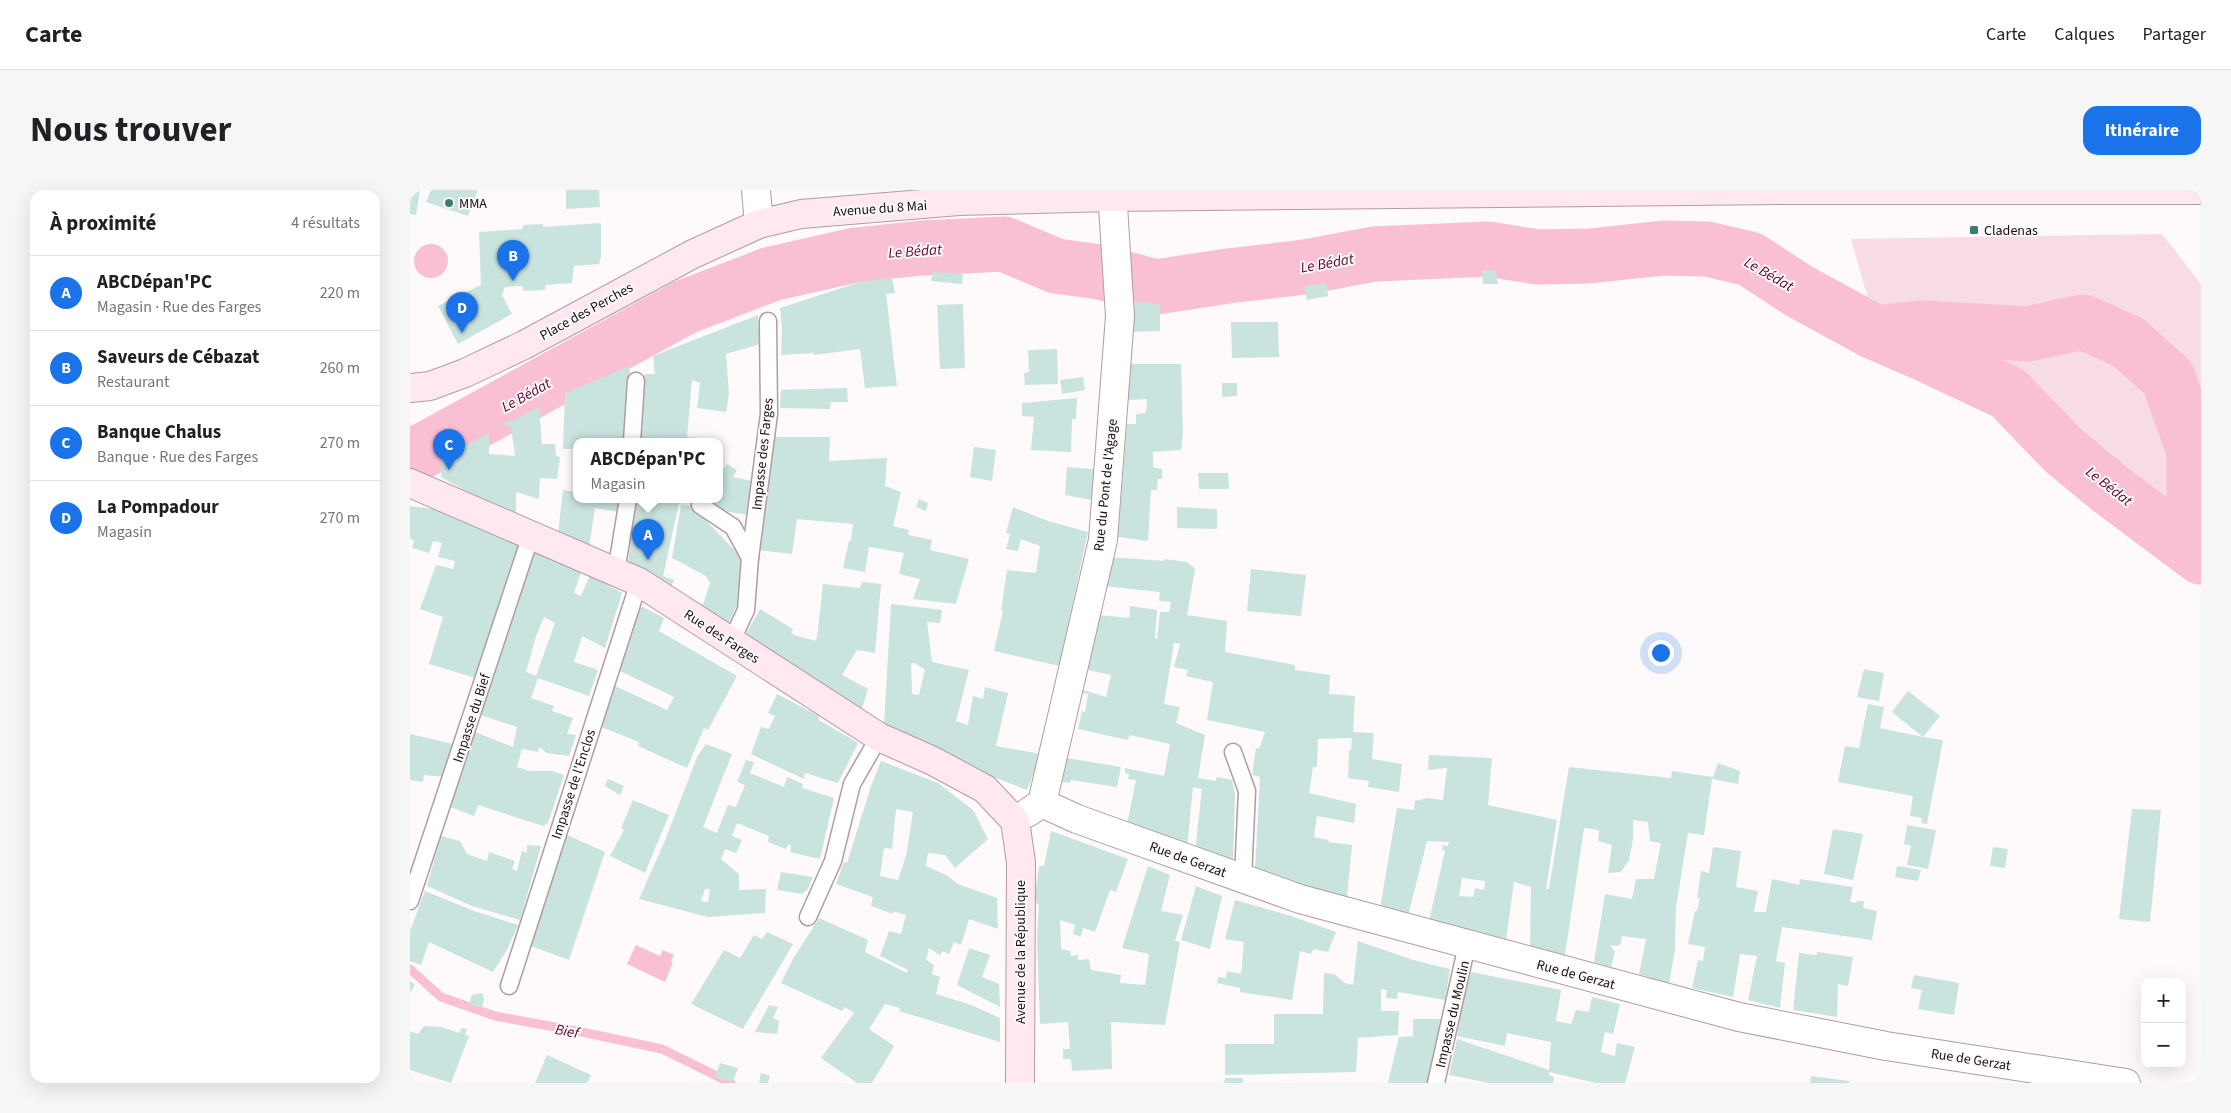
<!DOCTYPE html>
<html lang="fr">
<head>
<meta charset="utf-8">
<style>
	body { margin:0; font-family:"Source Sans 3",sans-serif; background:#f6f6f6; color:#202124 }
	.controls { position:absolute; right:15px; bottom:15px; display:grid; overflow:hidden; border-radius:10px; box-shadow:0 5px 20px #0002 }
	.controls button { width:45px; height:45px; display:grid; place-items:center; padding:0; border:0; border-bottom:1px solid #e0e0e0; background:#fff; color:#202124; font:25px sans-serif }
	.you { position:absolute; left:1250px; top:462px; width:18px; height:18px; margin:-12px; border:4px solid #fff; border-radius:50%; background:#1a73e8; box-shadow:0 0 0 8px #1a73e833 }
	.badge { display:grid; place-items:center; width:32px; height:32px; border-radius:50%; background:#1a73e8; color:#fff; font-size:16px; font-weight:700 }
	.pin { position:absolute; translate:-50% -41px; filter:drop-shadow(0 1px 2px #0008) }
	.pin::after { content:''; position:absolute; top:26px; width:18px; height:15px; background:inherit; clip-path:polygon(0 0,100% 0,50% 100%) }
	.popup { position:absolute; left:163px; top:248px; width:150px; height:65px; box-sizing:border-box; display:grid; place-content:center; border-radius:10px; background:#fff; filter:drop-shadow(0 1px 4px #0005); font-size:16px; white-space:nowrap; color:#757577 }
	.popup b { font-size:19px; color:#202124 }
	.popup::after { content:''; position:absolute; left:50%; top:100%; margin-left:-10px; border:10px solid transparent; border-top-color:#fff }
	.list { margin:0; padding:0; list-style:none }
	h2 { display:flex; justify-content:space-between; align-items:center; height:65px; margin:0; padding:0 20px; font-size:21px }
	h2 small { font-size:16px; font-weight:400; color:#757577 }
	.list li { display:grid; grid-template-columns:32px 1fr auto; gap:15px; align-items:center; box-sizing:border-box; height:75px; padding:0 20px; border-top:1px solid #e0e0e0 }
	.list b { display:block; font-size:19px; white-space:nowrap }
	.list p { margin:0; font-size:16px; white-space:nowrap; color:#757577 }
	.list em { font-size:16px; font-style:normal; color:#757577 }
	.map { position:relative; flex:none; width:1791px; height:893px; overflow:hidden; border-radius:15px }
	header { display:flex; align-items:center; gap:30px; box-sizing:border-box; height:70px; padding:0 25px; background:#fff; border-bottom:1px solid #e0e0e0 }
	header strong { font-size:24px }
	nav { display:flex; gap:28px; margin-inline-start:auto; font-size:18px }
	.intro { display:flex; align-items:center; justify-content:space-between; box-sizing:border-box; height:120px; padding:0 30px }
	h1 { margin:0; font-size:35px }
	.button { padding:12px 22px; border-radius:15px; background:#1a73e8; color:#fff; font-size:18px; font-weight:700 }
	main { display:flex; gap:30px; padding:0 30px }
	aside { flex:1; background:#fff; border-radius:15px; box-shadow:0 5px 20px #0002 }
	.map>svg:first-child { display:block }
	.green { fill:#f8dce5 }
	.water { fill:#f9bfd3 }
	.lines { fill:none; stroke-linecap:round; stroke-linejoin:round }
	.stream { stroke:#f9bfd3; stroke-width:9 }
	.river { stroke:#f9bfd3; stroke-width:55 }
	.building { fill:#c9e3de; fill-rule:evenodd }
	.lane-casing { stroke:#b29ba2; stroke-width:19 }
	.street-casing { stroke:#b29ba2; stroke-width:30 }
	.secondary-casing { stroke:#b29ba2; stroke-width:30 }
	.lane { stroke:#fff; stroke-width:16 }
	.street { stroke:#fff; stroke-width:28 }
	.secondary { stroke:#ffe8f0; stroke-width:28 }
	.poi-dot { fill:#387d73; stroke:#fef9fb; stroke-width:2 }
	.labels { text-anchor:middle; stroke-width:4; stroke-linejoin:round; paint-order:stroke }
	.poi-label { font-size:14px; fill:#191114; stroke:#fef9fb; text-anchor:start }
	.street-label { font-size:14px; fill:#191114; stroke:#fef9fb }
	.water-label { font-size:15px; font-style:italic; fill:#590731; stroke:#fef9fb }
</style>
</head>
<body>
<header>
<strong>Carte</strong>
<nav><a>Carte</a><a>Calques</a><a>Partager</a></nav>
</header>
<div class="intro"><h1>Nous trouver</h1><a class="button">Itinéraire</a></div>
<main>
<aside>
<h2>À proximité<small>4 résultats</small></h2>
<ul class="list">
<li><span class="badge">A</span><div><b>ABCDépan'PC</b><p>Magasin · Rue des Farges</p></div><em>220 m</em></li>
<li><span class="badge">B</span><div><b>Saveurs de Cébazat</b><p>Restaurant</p></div><em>260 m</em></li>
<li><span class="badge">C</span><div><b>Banque Chalus</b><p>Banque · Rue des Farges</p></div><em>270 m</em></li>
<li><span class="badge">D</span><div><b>La Pompadour</b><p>Magasin</p></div><em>270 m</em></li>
</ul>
</aside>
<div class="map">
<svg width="1791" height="893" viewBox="0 0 1791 893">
	<rect width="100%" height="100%" fill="#fef9fb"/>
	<polygon class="green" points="1752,44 1791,94 1791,344 1677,258 1542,166 1466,137 1441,49"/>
	<g class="water">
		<circle cx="21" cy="71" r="17"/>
		<polygon points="226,755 250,766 253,760 264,765 261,771 263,772 255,792 217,774"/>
	</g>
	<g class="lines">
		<polyline class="stream" points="0,779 31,807 85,826 172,842 252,859 321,893"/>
		<g class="river">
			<polyline points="1482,141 1515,138 1617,144 1673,132 1718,152 1758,188 1784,261 1784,361"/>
			<polyline points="0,263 9,263 275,117 361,84 445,65 512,58 594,54 646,76 690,82 746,97 818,86 895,77 964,64 1078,59 1128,67 1179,66 1254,58 1297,59 1340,69 1389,101 1464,142 1515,164 1598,203 1653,260 1700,299 1791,367"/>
		</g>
	</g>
	<g class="building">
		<polygon points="0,0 10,0 6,25 0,24"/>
		<polygon points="21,0 68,0 58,26 16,12"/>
		<polygon points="156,0 189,0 190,17 156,19"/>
		<polygon points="191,33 191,67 189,74 164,76 162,93 136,95 135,100 114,101 112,96 95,97 92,105 102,124 48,154 28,116 71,95 69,42 113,39 113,35 133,34 133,37"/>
		<polygon points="1072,80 1085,80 1088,94 1073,94"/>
		<polygon points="523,82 553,84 552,94 521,91"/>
		<polygon points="482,88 485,103 476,104 487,196 455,198 450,159 404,165 404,163 371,165 372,137 370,118 450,92"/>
		<polygon points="916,93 918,106 897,110 894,96"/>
		<polygon points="720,111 750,114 750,141 719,142"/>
		<polygon points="553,114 555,178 530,179 527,115"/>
		<polygon points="348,125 350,154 316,164 319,204 316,222 287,218 290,193 282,190 277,247 286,248 289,251 228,251 231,189 235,184 245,184 243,166"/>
		<polygon points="821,132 868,132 869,167 822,168"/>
		<polygon points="647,159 648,194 615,195 614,183 619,182 618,160"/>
		<polygon points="718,174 771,174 773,243 771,260 743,262 743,277 752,279 752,289 748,289 747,300 741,300 738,351 708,347 717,234 726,234 726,224 736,223 737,209 717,210"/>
		<polygon points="220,176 215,251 167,251 167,259 153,259 155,203"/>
		<polygon points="673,187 675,200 652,204 650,190"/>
		<polygon points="812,193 827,193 827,206 812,207"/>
		<polygon points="437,198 438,212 421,212 420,219 370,218 371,200"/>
		<polygon points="667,208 666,229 662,229 661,262 621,260 624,227 612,226 612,213"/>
		<polygon points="129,217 132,254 145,254 146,266 150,267 147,289 130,288 129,309 106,302 106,326 75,312 31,287 32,269 79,243 79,264 105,266 101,236 98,238 93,233 99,231 100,232"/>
		<polygon points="365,247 420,247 419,271 477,268 475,296 491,302 483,336 499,340 498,345 522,350 520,360 559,369 546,414 503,409 510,389 489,384 494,363 459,357 455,382 433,378 439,351 441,351 443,334 387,329 382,364 348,360"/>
		<polygon points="564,257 586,260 582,291 560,287"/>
		<polygon points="317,274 327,280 323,287 342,291 338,325 307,320 302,309 309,309 309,277 312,280"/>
		<polygon points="657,277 684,279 682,310 655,305"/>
		<polygon points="788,283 818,283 819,299 789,299"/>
		<polygon points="153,300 167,302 167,309 211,309 209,322 185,318 179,357 148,344"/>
		<polygon points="224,309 270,309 253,386 264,390 259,402 218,376"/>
		<polygon points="509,309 518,313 516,321 506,317"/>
		<polygon points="271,315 282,316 331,367 327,415 315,441 290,424 300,393 296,386 262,368"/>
		<polygon points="0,316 31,320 112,351 66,488 19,474 33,427 10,419 26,375 43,379 45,371 28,367 32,353 23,351 19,363 2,358 4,350 0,349"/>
		<polygon points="603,317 638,331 678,342 649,476 584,461 593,421 591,421 597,380 626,383 630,356 611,349 608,361 596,359 600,344 596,343"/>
		<polygon points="767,317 807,319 807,339 767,338"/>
		<path d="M 123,357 L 153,370 L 151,374 L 171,382 L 164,403 L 171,406 L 180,385 L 212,403 L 195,458 L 172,446 L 164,472 L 188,480 L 179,506 L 128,488 L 121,508 L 144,516 L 142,521 L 163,528 L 157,544 L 166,545 L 159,566 L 137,563 L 129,557 L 128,562 L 112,559 L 107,577 L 120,581 L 142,581 L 154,585 L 138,633 L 133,636 L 68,615 L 64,626 L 40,617 L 65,542 L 103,557 L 107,537 L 70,525 ZM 134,427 L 145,433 L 126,486 L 116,482 L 126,446 Z"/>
		<polygon points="699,367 754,371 754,369 777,372 785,379 777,425 817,431 815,462 885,475 885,480 920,485 919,504 945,506 943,542 964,543 962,569 992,574 989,602 958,597 959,591 938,588 939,561 941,560 942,548 908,549 907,577 903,577 899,603 946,614 944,633 907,626 904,647 919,650 918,652 942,655 937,708 845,681 850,587 842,585 846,558 849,559 855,542 797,530 803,492 776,486 778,480 764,477 770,454 764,453 754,514 770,517 766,533 795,545 788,588 806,591 807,587 822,590 825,604 823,673 785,661 792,599 783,597 777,658 716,639 726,590 718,589 719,584 715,583 715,578 754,586 760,554 720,545 718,550 668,539 672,521 675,522 678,504 672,503 673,500 696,507 701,485 677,480 688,425 719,428 720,416 747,420 745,448 747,449 750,422 759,422 761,412 749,411 750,402 693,396"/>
		<polygon points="841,379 896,385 891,426 837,421"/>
		<polygon points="452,392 471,394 465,463 447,460 432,485 458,499 451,522 333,449 350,419 383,439 381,444 405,451 407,447 413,394 450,398"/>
		<path d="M 481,414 L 532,420 L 530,433 L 517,432 L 522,472 L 559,480 L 546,531 L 558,535 L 563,506 L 573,509 L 575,497 L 598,503 L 586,556 L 631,564 L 617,600 L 557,577 L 474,535 ZM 501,473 L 505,473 L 515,480 L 509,505 L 502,504 Z"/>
		<polygon points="233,417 254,428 249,441 327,486 298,540 294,538 277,578 228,556 229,552 189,536 203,495 257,520 264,507 208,480 230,418"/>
		<polygon points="1454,479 1474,483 1469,511 1447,507"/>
		<polygon points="1498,501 1530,526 1513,547 1533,550 1517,634 1511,633 1512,628 1500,626 1503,606 1428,592 1435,556 1449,558 1458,514 1474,517 1470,538 1513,547 1482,522"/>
		<polygon points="367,504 409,526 409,530 448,553 428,593 395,583 394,589 341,564 351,537 359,539 365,526 358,523"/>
		<polygon points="0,544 47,555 37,587 14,585 13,592 0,590"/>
		<path d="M 296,554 L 322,564 L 293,637 L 307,643 L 318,615 L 326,617 L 335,595 L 327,592 L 336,570 L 344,572 L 340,583 L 374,597 L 377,587 L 393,594 L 392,598 L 424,608 L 410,669 L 380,662 L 381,655 L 378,655 L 376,659 L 358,652 L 359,646 L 327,633 L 322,646 L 332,650 L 326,663 L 315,659 L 311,669 L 329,684 L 329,700 L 356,699 L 355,723 L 298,727 L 229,709 L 254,653 L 287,567 ZM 295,699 L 300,699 L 298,712 L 291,711 Z"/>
		<path d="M 1019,565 L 1082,568 L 1078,615 L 1147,630 L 1136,699 L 1139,699 L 1159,577 L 1261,588 L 1262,581 L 1303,587 L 1308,573 L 1330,581 L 1328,594 L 1302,589 L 1294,645 L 1278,643 L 1266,717 L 1265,759 L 1259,794 L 1229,784 L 1236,749 L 1212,746 L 1211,754 L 1207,756 L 1200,755 L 1205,762 L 1201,777 L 1184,772 L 1195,704 L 1222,709 L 1226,689 L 1244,689 L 1251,653 L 1240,651 L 1238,632 L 1223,630 L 1223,649 L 1219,670 L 1211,682 L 1198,683 L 1202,655 L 1188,651 L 1189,640 L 1174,638 L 1155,765 L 1120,756 L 1121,697 L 1104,692 L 1096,751 L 1019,731 L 1035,661 L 1032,660 L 1033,655 L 1038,656 L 1039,652 L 1017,651 L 998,726 L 970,719 L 987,618 L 1004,620 L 1005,611 L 1018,608 L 1033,610 L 1037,578 L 1018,580 ZM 1052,688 L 1075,691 L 1074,700 L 1065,698 L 1063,707 L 1049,706 Z"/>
		<polygon points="657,568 711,577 707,597 661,590 660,593 652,592"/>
		<path d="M 471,571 L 528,593 L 563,620 L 578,649 L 545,678 L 535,665 L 518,663 L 516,676 L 536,685 L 548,694 L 587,708 L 588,739 L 559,729 L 551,755 L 544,752 L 539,764 L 532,761 L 530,765 L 519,758 L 516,770 L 524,775 L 522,784 L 530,787 L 526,804 L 561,815 L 590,828 L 590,852 L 489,821 L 490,818 L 475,814 L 459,839 L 484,856 L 462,893 L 447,893 L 411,868 L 444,823 L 435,817 L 432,821 L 371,793 L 383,769 L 409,728 L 458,750 L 455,762 L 497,783 L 498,780 L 470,766 L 479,741 L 491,744 L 496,725 L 483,721 L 483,724 L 461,716 L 463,707 L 426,694 L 434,672 L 437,673 L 461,596 ZM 486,619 L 503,622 L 496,666 L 488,690 L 470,686 L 474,658 L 482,659 Z"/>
		<polygon points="198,589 214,596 210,605 195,596"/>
		<polygon points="223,610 259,625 235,683 200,666 214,640 211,638"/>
		<polygon points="1722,619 1751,620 1740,732 1709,729"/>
		<polygon points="1497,635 1526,640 1518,679 1497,675 1501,656 1494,654"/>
		<polygon points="1423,639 1453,644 1443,690 1414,684"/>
		<polygon points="641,641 718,669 706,702 700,700 685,742 673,738 671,747 663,744 665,735 650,730 651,759 660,761 661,766 668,765 668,770 679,769 681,780 711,785 710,793 735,795 739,764 712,758 738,676 760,685 751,721 773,725 765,751 770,752 755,835 701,832 702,879 662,881 661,869 653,869 653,859 660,859 658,832 630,834 627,748 629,714 624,713 629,676 634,676"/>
		<polygon points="155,644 195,662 159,770 118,755"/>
		<polygon points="31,646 50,651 57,664 77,671 79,662 105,671 102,679 107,681 112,661 117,663 117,655 131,656 110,730 62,716 17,696"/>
		<polygon points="1303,657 1331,661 1326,697 1348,701 1344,722 1356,722 1362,689 1389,695 1390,689 1443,697 1440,712 1446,713 1447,711 1454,711 1453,718 1467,721 1462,750 1372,737 1366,771 1375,773 1370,818 1338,810 1347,766 1330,764 1323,807 1282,798 1288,770 1293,771 1295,757 1278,754 1285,721 1287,721 1290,708 1287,708 1291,681 1299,683"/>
		<polygon points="1583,657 1598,659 1595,678 1580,676"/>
		<polygon points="1487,676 1511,680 1508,691 1485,687"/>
		<polygon points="371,682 403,687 398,699 392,704 367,700"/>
		<polygon points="786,696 812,706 800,759 771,750"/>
		<polygon points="15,701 64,721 108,735 97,760 83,782 19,752 11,775 0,771 0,741"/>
		<polygon points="825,710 881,726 926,742 918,762 904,759 901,764 890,761 882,810 830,802 830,798 807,793 808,787 816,788 817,781 831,784 834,752 815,749"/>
		<polygon points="357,742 383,754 333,839 281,814 314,760 330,768 344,745 352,749"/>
		<polygon points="948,751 1003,770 1040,779 1035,810 988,802 987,809 976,808 977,800 971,799 971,821 989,821 988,845 948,848 946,882 815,885 815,854 864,854 864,824 913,824 914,783 924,784 935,793 943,795"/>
		<polygon points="559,758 580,765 572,787 589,794 590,817 547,795"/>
		<polygon points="1407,762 1443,767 1438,796 1428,794 1427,827 1383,820 1389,763 1407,765"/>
		<polygon points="1061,782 1151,800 1146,831 1161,834 1166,820 1179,822 1182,807 1210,814 1203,844 1195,842 1191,862 1205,866 1207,853 1225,857 1215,893 1186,893 1139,882 1139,885 1144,887 1143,893 1079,893 1039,885 1047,849 1139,880 1141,852 1097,843 1095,856 1047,846 1052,815"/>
		<polygon points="1504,785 1549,793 1544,825 1508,819 1512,800 1501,798"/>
		<polygon points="0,791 5,795 0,803"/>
		<polygon points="72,803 74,809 72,818 59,814 62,805"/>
		<polygon points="359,815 368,817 363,828 369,831 367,844 345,842"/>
		<polygon points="1003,829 1031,829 1018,893 978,893 989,847 1003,846"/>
		<polygon points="14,836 32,837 49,843 52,838 57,839 55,845 59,846 41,893 0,880 0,841 8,844"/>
		<polygon points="137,865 181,885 177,893 125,893"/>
		<polygon points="310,873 328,878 323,892 305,888"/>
		<polygon points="351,883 360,886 358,893 349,893"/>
		<polygon points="1401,886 1439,891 1439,893 1400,893"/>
		<polygon points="815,888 833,888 833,893 814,893"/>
	</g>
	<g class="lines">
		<defs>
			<g id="lane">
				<polyline points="222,251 226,191"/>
				<polyline points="290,315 323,337 340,368 336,420 321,452"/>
				<polyline points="340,368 359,224 358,131"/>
				<polyline points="206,382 218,309"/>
				<polyline points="823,562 837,601 833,688"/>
				<polyline points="0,711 121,345"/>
				<polyline points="398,727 423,671 442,594 469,547"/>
				<polyline points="99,796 229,392"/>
				<polyline points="1026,893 1057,755"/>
			</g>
			<g id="street">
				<polyline points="346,0 349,34"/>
				<polyline points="632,613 667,629 890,709 1329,827 1476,856 1716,893"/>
				<polyline points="617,623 632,613 693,350 710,126 702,0"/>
			</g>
			<g id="secondary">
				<polyline points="0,198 20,196 55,183 114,155 283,64 349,34 391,24 549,11 701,7 1373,0 1791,0"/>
				<polyline points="0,293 229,392 469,547 523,571 575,599 605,631 611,672 610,893"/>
			</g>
		</defs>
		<use href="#lane" class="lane-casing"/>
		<use href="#street" class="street-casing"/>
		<use href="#secondary" class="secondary-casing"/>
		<use href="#lane" class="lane"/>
		<use href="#street" class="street"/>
		<use href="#secondary" class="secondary"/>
	</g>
	<g class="poi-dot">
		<circle cx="39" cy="13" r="5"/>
		<rect x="1559" y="35" width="10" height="10" rx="2.5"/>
	</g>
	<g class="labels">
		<g class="poi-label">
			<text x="49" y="18">MMA</text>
			<text x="1574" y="45">Cladenas</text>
		</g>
		<g class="street-label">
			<text transform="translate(470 18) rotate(-4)" y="5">Avenue du 8 Mai</text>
			<text transform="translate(176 121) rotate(-29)" y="5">Place des Perches</text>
			<text transform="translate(352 264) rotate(-84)" y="5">Impasse des Farges</text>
			<text transform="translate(695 295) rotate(-84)" y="5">Rue du Pont de l'Agage</text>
			<text transform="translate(312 446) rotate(33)" y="5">Rue des Farges</text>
			<text transform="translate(61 528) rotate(-72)" y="5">Impasse du Bief</text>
			<text transform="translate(163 594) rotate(-72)" y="5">Impasse de l'Enclos</text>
			<text transform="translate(778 669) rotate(20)" y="5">Rue de Gerzat</text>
			<text transform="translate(610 762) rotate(-90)" y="5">Avenue de la République</text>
			<text transform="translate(1166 784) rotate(15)" y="5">Rue de Gerzat</text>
			<text transform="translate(1042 824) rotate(-77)" y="5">Impasse du Moulin</text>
			<text transform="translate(1561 869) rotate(9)" y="5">Rue de Gerzat</text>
		</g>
		<g class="water-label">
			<text transform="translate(505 61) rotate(-4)" y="5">Le Bédat</text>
			<text transform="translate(917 73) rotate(-10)" y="5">Le Bédat</text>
			<text transform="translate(1359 84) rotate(30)" y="5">Le Bédat</text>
			<text transform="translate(116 205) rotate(-29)" y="5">Le Bédat</text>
			<text transform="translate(1699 296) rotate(38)" y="5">Le Bédat</text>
			<text transform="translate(157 841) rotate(11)" y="5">Bief</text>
		</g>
	</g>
</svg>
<div class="controls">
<button>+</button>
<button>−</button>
</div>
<div class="you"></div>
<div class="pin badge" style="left:238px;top:370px">A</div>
<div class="popup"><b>ABCDépan'PC</b>Magasin</div>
<div class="pin badge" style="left:103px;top:91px">B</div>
<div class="pin badge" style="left:39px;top:280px">C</div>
<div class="pin badge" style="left:52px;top:143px">D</div>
</div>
</main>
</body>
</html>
